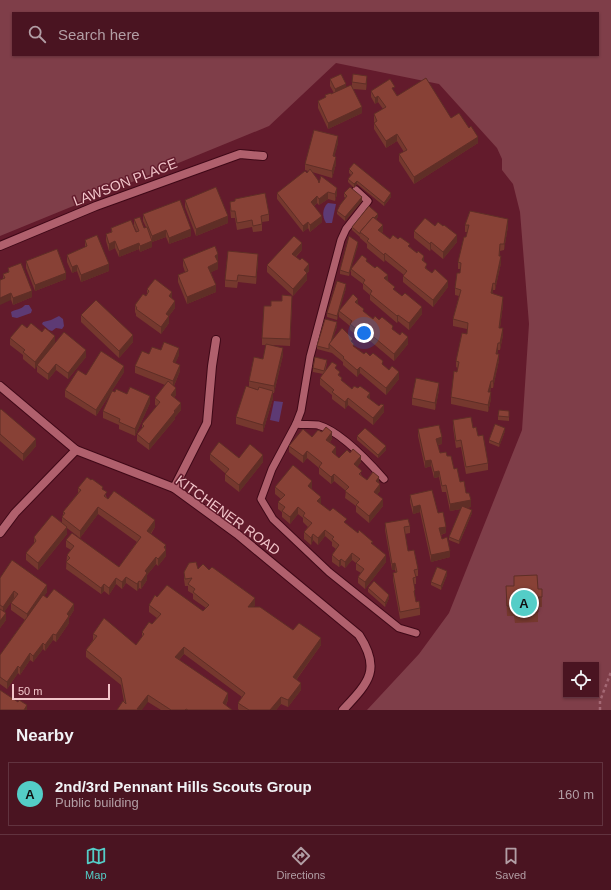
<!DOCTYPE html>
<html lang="en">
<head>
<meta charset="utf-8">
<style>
	body { margin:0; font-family:Helvetica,sans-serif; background:#54212e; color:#f1f3f6 }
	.controls { position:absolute; right:12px; bottom:12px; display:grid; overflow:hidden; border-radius:0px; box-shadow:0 1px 3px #0004 }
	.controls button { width:36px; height:36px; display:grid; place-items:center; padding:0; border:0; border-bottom:1px solid #61333f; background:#4a1421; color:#f1f3f6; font:20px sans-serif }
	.scale { position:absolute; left:12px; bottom:10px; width:98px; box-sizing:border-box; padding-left:4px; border:2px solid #f2c5ca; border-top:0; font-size:11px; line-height:14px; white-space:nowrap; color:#f2c5ca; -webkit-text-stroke:3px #631b2c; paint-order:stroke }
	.you { position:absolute; left:364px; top:333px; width:14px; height:14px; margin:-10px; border:3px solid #fff; border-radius:50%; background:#1a73e8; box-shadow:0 0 0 6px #1a73e833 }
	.badge { display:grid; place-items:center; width:26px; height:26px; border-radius:50%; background:#54cdc7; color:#111; font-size:13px; font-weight:700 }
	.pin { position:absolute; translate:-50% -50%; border:2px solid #fff; box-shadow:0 1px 4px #0006 }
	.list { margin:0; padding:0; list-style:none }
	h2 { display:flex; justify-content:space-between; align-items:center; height:52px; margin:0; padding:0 16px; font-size:17px }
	h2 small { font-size:13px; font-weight:400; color:#b29ea5 }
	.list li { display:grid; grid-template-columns:26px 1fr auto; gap:12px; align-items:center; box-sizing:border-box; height:64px; margin:0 8px 8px; padding:0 8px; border:1px solid #61333f; border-radius:0px }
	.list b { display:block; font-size:15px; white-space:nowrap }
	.list p { margin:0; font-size:13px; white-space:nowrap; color:#b29ea5 }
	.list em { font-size:13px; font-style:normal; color:#b29ea5 }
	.icon { flex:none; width:22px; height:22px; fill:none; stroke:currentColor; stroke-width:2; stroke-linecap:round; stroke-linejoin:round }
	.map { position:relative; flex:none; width:611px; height:710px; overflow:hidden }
	.search { position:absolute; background:#4a1421; box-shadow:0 1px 3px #0004; left:12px; right:12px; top:12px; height:44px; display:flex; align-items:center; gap:10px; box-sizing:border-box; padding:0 14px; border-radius:0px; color:#b29ea5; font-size:15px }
	.sheet { height:124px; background:#4a1421 }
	nav { display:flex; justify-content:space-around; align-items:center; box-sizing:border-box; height:56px; border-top:1px solid #61333f; background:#4a1421; font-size:11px; color:#b29ea5 }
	nav a { display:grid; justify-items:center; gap:2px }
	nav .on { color:#54cdc7 }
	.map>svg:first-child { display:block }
	.green { fill:#7f3e49; fill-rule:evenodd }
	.water { fill:#5d3a74 }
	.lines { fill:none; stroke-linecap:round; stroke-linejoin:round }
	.service-casing { stroke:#3f0817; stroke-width:9 }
	.minor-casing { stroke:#3f0817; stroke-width:10 }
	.path { stroke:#a46874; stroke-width:2.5; stroke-dasharray:3 3; stroke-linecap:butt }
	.service { stroke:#b0606d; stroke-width:7 }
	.minor { stroke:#b0606d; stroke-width:8 }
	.wall { fill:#75382e }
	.shaded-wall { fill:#5f2e26 }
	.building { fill:#884136; stroke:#5f2e26 }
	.labels { text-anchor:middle; stroke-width:3; stroke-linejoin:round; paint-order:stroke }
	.street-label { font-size:14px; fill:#f2c5ca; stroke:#631b2c }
</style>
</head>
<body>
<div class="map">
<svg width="611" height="710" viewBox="0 0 611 710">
	<rect width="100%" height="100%" fill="#631b2c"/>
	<path class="green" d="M 0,0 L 611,0 L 611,710 L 367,710 L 419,654 L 449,613 L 522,430 L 529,324 L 520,212 L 513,184 L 502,170 L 502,159 L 497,148 L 439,84 L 336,63 L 269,126 L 0,236 ZM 13,13 L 598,13 L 598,55 L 13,55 ZM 566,665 L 596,665 L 596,695 L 566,695 Z"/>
	<g class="water">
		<path d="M 328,203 L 336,204 L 332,223 L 326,223 C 322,217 322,208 328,203 Z"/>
		<path d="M 25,305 L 29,305 L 32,310 L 31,313 L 17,318 L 12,317 L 11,312 C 16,309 21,310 25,305 Z"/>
		<polygon points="59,316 63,319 64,326 62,329 56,328 52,331 49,330 42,324 43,322 51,320"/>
		<polygon points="274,401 283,402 279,422 270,420"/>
	</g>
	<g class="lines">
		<defs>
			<g id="service">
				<polyline points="356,190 368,201 346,229 341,240 310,357 301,411 296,424 272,469 261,499 273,519 329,572 399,628 416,633"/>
				<path d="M 296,424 C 303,425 311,424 318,425 C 340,431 369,462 384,479"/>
			</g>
			<g id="minor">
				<polyline points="0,246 96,206 240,154 263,156"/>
				<path d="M 0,386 L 76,450 L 174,488 L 237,534 L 359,635 C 382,670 368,683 343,710"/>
				<polyline points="174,488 207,423 212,366 216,340"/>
				<polyline points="0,533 15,513 76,450"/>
			</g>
		</defs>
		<use href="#service" class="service-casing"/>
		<use href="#minor" class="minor-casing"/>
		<polyline class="path" points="600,710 600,701 611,672"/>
		<use href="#service" class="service"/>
		<use href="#minor" class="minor"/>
	</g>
	<g class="wall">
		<polygon points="330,79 346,87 352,86 352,82 367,83 366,90 353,89 362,113 328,129 318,108 318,101 325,98 325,95 331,94 334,93 330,86"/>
		<polygon points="371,91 395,92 397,96 451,118 478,143 414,184 399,161 399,154 404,152 397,141 386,148 374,129 374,114 383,109 378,102 375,104 371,97"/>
		<polygon points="338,143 334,157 336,164 332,178 312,172 319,183 337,194 335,201 328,199 319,205 317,203 314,206 322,222 310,232 308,228 303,232 277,199 277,193 307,173 308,171 305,170 305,164"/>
		<polygon points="349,169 391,197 384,206 357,184 354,188 348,182 348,179 351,175 349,173"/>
		<polygon points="344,193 362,201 345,221 337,214 337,211 346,198 344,197"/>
		<polygon points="235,199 269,214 269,221 262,222 262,231 253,232 252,227 237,230 235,218 231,218 230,208 230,202 235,201"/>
		<polygon points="185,200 228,223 196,236 185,207"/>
		<polygon points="143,214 191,236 169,244 166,237 152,242 152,247 140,252 139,249 119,257 115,248 109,251 106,241 106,234 111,232 111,228 137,232 134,226 134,219 144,228 146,227 143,221"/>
		<polygon points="378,217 376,219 383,231 382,233 390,239 410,247 424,262 427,270 448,287 433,307 403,282 403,276 404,275 385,260 384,262 367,248 367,244 360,238 360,237 352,230 352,227"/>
		<polygon points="465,225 508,226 504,250 500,251 500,256 501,263 495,290 493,290 492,294 503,304 500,328 503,335 500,350 498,350 497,354 499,360 493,388 491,388 490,392 491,399 488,412 451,404 451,397 458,368 456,367 456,361 467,334 467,329 453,326 453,319 459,296 455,295 455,288 460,273 461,269 458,269 458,262 468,232 465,232"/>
		<polygon points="435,226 457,242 443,259 431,249 430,251 414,238 414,231"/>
		<polygon points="85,240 109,271 81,282 77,271 72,273 67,262 67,255 85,247"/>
		<polygon points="358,245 351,268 367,262 388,281 395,291 422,314 409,330 398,321 397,323 370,300 370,295 363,289 363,284 351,275 351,269 349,276 340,274 340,270"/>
		<polygon points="302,250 296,257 300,260 309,271 307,273 307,280 293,296 267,272 267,265"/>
		<polygon points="183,259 218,261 218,269 211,272 216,292 187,304 178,282 178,275 185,272 183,266"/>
		<polygon points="26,261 66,279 35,291 26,268"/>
		<polygon points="258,261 256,284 238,282 237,288 225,287 225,280"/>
		<polygon points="8,268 32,297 13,305 3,279 3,274 8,272"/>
		<polygon points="346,288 339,310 358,305 364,312 373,319 393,330 408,344 394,361 369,340 366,343 350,330 350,326 339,317 339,311 337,320 327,317 327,313"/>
		<polygon points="147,289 172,298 175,308 169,316 169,323 161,334 136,316 136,314 135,312 135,305 146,296 147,294"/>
		<polygon points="292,302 290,346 271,345 283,355 274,393 273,393 273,398 263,432 236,424 236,417 259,390 249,387 249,381 263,359 266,345 262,345 262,338 271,306"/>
		<polygon points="81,315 133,342 119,358 81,322"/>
		<polygon points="337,326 332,340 353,343 354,347 364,354 383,365 399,379 386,395 360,373 357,377 343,365 343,362 332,353 317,349 317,346"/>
		<polygon points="27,328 55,343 86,357 68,379 56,370 48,380 37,372 37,366 35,369 23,359 23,355 10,345 10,338"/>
		<polygon points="161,350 179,355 175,363 180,371 174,386 176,395 174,397 181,410 175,417 175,419 149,450 137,441 137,434 142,428 142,424 157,406 155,405 155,398 165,385 135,373 135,366 149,354"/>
		<polygon points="327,363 325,372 337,370 342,381 352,389 370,399 384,412 373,425 348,405 345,409 332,399 332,395 320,385 320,378 323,374 313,372 313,368"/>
		<polygon points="124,372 96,416 65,397 65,390"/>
		<polygon points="439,390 435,410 412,405 412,398"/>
		<polygon points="115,392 127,394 150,403 135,436 119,429 119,425 103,418 103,411"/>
		<polygon points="0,410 36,446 23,461 0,441"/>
		<polygon points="509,414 509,421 498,420 498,416"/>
		<polygon points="453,420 473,428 478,436 488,463 488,470 466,474 461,447 456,448 453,427"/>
		<polygon points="418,429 442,444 438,445 440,453 447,456 466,493 471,507 466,508 472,513 459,544 449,540 449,537 461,509 450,511 446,492 442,492 439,477 434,478 431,466 425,468 418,436"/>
		<polygon points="505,431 499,447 489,443 489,440"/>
		<polygon points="322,432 332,439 330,442 336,454 335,455 339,458 361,462 357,467 362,476 367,480 379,483 380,491 377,494 383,506 369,523 356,512 356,506 345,498 346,491 334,481 331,484 319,474 319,468 307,458 303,463 289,452 289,446 312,437"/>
		<polygon points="357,436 386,450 378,458 357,440"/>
		<polygon points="210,454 239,458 263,462 239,492 225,481 225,474 226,474 210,460"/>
		<polygon points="275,487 312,488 311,488 321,503 321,504 373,545 386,562 365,589 358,583 358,577 361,573 356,570 356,563 352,560 345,568 341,565 339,567 332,562 332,555 336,549 332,546 332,542 325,536 318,545 313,540 311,545 304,539 304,532 308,527 303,522 303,518 298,514 290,524 282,517 282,512 278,509 278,502 281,499 275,494"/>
		<polygon points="78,488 103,490 107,498 155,527 151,534 166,551 166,556 158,566 156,564 147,575 147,580 141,589 139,588 137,591 126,583 122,589 116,584 109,595 104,591 101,594 66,569 67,555 71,550 66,547 66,540 119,567 137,542 98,514 80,538 67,528 67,534 38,570 26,560 26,553 34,544 34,537 62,523 62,517 63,515 63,512 78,493"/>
		<polygon points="410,495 438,513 446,533 441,535 442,539 450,557 431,562 420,512 413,514 410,502"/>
		<polygon points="385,523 410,526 410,533 405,534 408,551 418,569 418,576 416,576 416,584 414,584 415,597 416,602 420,608 420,615 400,619 393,580 393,573 396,573 395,570 392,570 385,530"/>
		<polygon points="198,569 209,570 255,605 253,607 293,630 321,645 297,679 301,690 288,707 281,704 276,710 239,710 238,709 238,703 242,697 184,654 179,660 228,700 226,705 232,710 161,710 148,702 117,710 124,702 121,685 86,657 86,650 93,640 93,634 136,645 142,637 142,632 152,624 157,618 149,612 149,605 157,597 203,611 206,608 193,599 193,594 188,591 188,586 185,586 184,579 184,572"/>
		<polygon points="447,575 441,590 431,585 431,582"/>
		<polygon points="514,576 538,589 542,589 542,607 538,607 538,622 515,623 514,616 507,616 506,586 514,586"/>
		<polygon points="0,578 47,592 44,596 47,598 74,610 69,618 69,623 56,642 53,640 45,651 43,649 33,662 30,660 20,675 18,673 7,689 0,684 0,655 25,620 11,610 11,603 14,598 4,612 6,620 0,628"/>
		<polygon points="368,588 389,598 385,607 368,592"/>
	</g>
	<g class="shaded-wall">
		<polygon points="367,76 367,83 366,90 366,84"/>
		<polygon points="346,84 346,90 335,96 335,89"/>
		<polygon points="378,96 378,102 375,104 375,98"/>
		<polygon points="362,107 362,113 328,129 328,123"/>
		<polygon points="397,134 397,141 386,148 386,141"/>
		<polygon points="338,136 338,143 333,163 333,156"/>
		<polygon points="478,137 478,143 414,184 414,177"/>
		<polygon points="336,157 336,164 332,178 332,171"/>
		<polygon points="357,181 357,184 354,188 354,184"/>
		<polygon points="337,188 337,194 335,201 335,194"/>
		<polygon points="328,192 328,199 319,205 319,199"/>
		<polygon points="391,193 391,197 384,206 384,203"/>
		<polygon points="317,196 317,203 311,208 311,202"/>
		<polygon points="362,197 362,201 345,221 345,217"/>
		<polygon points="378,214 378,217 363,234 361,232"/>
		<polygon points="228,216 228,223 196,236 196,229"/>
		<polygon points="322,216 322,222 310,232 310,225"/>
		<polygon points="508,219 508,226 504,250 504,244"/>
		<polygon points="308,222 308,228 303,232 303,226"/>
		<polygon points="383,225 383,231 378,237 378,230"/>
		<polygon points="191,229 191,236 169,244 169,238"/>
		<polygon points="166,230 166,237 152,242 152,247 140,252 140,246 152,241 152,236"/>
		<polygon points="457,235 457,242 443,259 443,252"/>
		<polygon points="115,241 115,248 109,251 109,244"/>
		<polygon points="358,242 358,245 349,276 349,273"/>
		<polygon points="431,242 431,249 430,251 430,244"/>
		<polygon points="139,243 139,249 119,257 119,251"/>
		<polygon points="302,243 302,250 292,260 292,254"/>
		<polygon points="500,244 500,251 499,262 499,256"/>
		<polygon points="385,253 385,260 384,262 384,255"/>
		<polygon points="218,254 218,261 215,262 215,256"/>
		<polygon points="258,254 258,261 256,284 256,277"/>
		<polygon points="424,256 424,263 422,260"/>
		<polygon points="501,256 501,263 495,290 495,284"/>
		<polygon points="218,262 218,269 208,274 208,267"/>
		<polygon points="109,264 109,271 81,282 81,275"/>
		<polygon points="309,264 309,271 304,276 304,270"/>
		<polygon points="77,265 77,271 72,273 72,267"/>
		<polygon points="66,273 66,279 35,291 35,285"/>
		<polygon points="307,273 307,280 293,296 293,289"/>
		<polygon points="388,275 388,282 384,278"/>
		<polygon points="448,281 448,287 433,307 433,300"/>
		<polygon points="493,283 493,290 491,300 491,293"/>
		<polygon points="346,284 346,288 337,320 337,316"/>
		<polygon points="216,285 216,292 187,304 187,297"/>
		<polygon points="32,291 32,297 13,305 13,298"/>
		<polygon points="172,292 172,299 169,296"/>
		<polygon points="11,293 11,300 0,305 0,298"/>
		<polygon points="503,297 503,304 499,335 499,328"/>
		<polygon points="358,299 358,305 355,302"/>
		<polygon points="175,301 175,308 169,316 169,323 161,334 161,327 166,314"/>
		<polygon points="422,307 422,314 409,330 409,323"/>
		<polygon points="398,315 398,321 397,323 397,316"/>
		<polygon points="337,322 337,326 331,346 330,345"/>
		<polygon points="503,328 503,335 500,350 500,343"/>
		<polygon points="369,333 369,340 366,343 366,337"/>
		<polygon points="133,335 133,342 119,358 119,351"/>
		<polygon points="55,336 55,343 35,369 35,362"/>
		<polygon points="408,337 408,344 394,361 394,354"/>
		<polygon points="498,343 498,350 496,360 496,354"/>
		<polygon points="179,348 179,355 173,369 173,362"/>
		<polygon points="283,348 283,355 274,393 274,386"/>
		<polygon points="86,350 86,357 68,379 68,373"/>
		<polygon points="499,354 499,360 493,388 493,381"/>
		<polygon points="56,364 56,370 48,380 48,374"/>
		<polygon points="180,365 180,371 173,388 173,381"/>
		<polygon points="124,366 124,372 96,416 96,410"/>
		<polygon points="360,367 360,373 357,377 357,370"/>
		<polygon points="399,372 399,379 386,395 386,388"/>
		<polygon points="491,381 491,388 488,399 488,392"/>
		<polygon points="439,383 439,390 435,410 435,403"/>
		<polygon points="176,388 176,395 171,401 171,395"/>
		<polygon points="273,391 273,398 263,432 263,425"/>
		<polygon points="491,392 491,399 488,412 488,405"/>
		<polygon points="370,393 370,400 367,397"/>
		<polygon points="150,396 150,403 135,436 135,429"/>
		<polygon points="348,398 348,405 345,409 345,402"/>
		<polygon points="181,403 181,410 175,417 175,419 149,450 149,444"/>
		<polygon points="384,405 384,412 373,425 373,418"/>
		<polygon points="505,428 505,431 499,447 499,444"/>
		<polygon points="332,432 332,439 326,446 326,440"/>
		<polygon points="442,437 442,444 436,445 436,439"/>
		<polygon points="36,439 36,446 23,461 23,454"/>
		<polygon points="386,446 386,450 378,458 378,455"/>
		<polygon points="336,447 336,454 332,459 332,452"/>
		<polygon points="307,451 307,458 303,463 303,456"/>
		<polygon points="263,455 263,462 239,492 239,485"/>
		<polygon points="361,456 361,462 354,471 354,464"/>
		<polygon points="431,460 431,466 425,468 425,461"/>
		<polygon points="439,471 439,477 434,478 434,472"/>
		<polygon points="334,474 334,481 331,484 331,477"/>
		<polygon points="379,477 379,484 376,481"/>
		<polygon points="312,481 312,488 308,492 308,486"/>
		<polygon points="380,484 380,491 374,499 374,492"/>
		<polygon points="321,497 321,503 317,508 317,501"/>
		<polygon points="383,499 383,506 369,523 369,516"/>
		<polygon points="471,500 471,507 450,511 450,504"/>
		<polygon points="420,505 420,512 413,514 413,507"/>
		<polygon points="98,507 98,514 80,538 80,531"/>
		<polygon points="298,507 298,514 290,524 290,517"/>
		<polygon points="472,510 472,513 459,544 459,541"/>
		<polygon points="155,520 155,527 147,538 147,531"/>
		<polygon points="67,527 67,534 38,570 38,563"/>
		<polygon points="446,527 446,533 439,535 439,528"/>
		<polygon points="325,530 325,536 318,545 318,538"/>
		<polygon points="313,534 313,540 311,545 311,538"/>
		<polygon points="166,545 166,556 158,566 158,559"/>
		<polygon points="450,551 450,557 431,562 431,555"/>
		<polygon points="352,553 352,560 345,568 345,562"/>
		<polygon points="386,555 386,562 365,589 365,582"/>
		<polygon points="156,557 156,564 147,575 147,580 141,589 141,582 145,571"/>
		<polygon points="341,559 341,565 339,567 339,561"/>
		<polygon points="395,563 395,570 392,570 392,564"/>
		<polygon points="447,571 447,575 441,590 441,586"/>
		<polygon points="126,577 126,583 122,589 122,582"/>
		<polygon points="116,578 116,584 109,595 109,588"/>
		<polygon points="139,581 139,588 137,591 137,584"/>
		<polygon points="104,584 104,591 101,594 101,588"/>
		<polygon points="47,585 47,592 27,621 27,614"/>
		<polygon points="415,590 415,597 414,597 414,591"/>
		<polygon points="14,591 14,598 3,614 3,607"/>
		<polygon points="389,595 389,598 385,607 385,603"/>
		<polygon points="255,598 255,605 248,614 248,607"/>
		<polygon points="74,604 74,610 69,618 69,623 56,642 56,635 67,614"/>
		<polygon points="6,613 6,620 0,628 0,621"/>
		<polygon points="53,634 53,640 45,651 45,645"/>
		<polygon points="321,638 321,645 293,684 293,677"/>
		<polygon points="43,643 43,649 33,662 33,656"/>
		<polygon points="184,647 184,654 175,664 175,657"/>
		<polygon points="30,653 30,660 20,675 20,668"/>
		<polygon points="18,666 18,673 7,689 7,682"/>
		<polygon points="301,683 301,690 288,707 288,700"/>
		<polygon points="228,693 228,700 223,710 223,703"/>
		<polygon points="148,695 148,702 142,710 137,710 137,709"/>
		<polygon points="281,697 281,704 276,710 270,710"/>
		<polygon points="27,705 27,710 24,710"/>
	</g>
	<g class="building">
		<polygon points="341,74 346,84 335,89 330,79"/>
		<polygon points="353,74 367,76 366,84 352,82"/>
		<polygon points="426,78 451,118 459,113 469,128 471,126 478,137 414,177 399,154 407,150 397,134 386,141 374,123 377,121 374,114 386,107 378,96 375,98 371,91 390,79 395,87 392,88 397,96"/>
		<polygon points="351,85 362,107 328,123 318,101 326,97 325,95 331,93 331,94"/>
		<polygon points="314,130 338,136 333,156 336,157 332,171 305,164"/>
		<polygon points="354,163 391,193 384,203 357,181 354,184 348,179 353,173 349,169"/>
		<polygon points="310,169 318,180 319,183 321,176 337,188 335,194 328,192 319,199 317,196 311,202 322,216 310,225 308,222 303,226 277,193 305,171 307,173"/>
		<polygon points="216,187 228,216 196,229 185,200"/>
		<polygon points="350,187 362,197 345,217 337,211 340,205 347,196 344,193"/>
		<polygon points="265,193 269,214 261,216 262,224 253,226 252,220 237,223 235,211 231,211 230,202 235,201 235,199"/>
		<polygon points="180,200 191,229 169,238 166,230 152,236 143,214"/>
		<polygon points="369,206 378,214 374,218 373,217 360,232 360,234 352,227"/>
		<polygon points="470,211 508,219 504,244 500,244 499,256 501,256 495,284 493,283 491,293 503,297 499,328 503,328 500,343 498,343 496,354 499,354 493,381 491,381 488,392 491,392 488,405 451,397 454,371 457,372 459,362 456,361 462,333 467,334 468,323 453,319 461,290 455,288 457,273 460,273 461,263 458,262 464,237 466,237 469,225 465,225"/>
		<polygon points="140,217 144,228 147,227 152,241 140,246 139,243 119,251 115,241 109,244 106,234 112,232 111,228 131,220 136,232 139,231 134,219"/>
		<polygon points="373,217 383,225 378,230 390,239 393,235 398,239 400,237 410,244 408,246 417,253 418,251 424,256 422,260 427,264 425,268 432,273 435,269 448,281 433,300 403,276 407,271 385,253 384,255 367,241 369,239 360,232"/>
		<polygon points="425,218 435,226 438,222 443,226 444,225 457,235 443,252 431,242 430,244 414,231"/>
		<polygon points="97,235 109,264 81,275 77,265 72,267 67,255 87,246 85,240"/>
		<polygon points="294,236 302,243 292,254 300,260 302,258 309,264 304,270 307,273 293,289 267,265"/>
		<polygon points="349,236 358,242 349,273 340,270"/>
		<polygon points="215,246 218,254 215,256 218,262 208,267 216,285 187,297 178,275 188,271 183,259"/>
		<polygon points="57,249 66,273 35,285 26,261"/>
		<polygon points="228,251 258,254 256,277 238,275 237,281 225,280"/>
		<polygon points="362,255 367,259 366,261 375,268 377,266 388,275 384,278 395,287 393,289 402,296 405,293 422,307 409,323 398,315 397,316 370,294 372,291 363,283 365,280 351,269"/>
		<polygon points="21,263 32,291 13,298 11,293 0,298 0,280 5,278 3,274 9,272 8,268"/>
		<polygon points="155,279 172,292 169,296 175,301 166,314 169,316 161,327 136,309 137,308 135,305 143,294 146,296 149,291 147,289"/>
		<polygon points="337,281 346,284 337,316 327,313"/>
		<polygon points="353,294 358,299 355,302 364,309 363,311 373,319 375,316 379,320 382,317 393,326 392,329 400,335 402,332 408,337 394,354 369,333 366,337 350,324 352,321 339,311"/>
		<polygon points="282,295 292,296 290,339 262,338 264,306 271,306 271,301 282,301"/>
		<polygon points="96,300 133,335 119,351 81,315"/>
		<polygon points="325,319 337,322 331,342 329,344 329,349 317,346"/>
		<polygon points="31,323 42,332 45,328 55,336 35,362 23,352 25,350 10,338 22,324 27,328"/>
		<polygon points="342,328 353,339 351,341 354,344 353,346 364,354 366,352 370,356 373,353 383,361 382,364 389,370 392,366 399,372 386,388 360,367 357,370 343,358 344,357 329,344"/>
		<polygon points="64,332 86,350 68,373 56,364 48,374 37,365"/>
		<polygon points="164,342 179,348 173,362 180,365 173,381 135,366 142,351 149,354 152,347 161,350"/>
		<polygon points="266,344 283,348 274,386 249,381 254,357 263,359"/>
		<polygon points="101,351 124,366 96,410 65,390 78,370 86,375"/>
		<polygon points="315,357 327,360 324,371 313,368"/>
		<polygon points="332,362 337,365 335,368 340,372 338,375 342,378 341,380 352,389 354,386 358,388 360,386 370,393 367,397 379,406 381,404 384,405 373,418 348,398 345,402 332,392 334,390 320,378"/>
		<polygon points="416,378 439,383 435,403 412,398"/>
		<polygon points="168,381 176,388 171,395 181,403 174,411 175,412 149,444 137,434 144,426 142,424 160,402 155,398"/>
		<polygon points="246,386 258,390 259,387 273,391 263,425 236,417"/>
		<polygon points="130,387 150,396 135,429 119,422 120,419 103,411 112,391 115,392 116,389 127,394"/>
		<polygon points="1,409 36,439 23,454 0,434 0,410"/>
		<polygon points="499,410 509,411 509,417 498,416"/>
		<polygon points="471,417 473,428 476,427 478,436 483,435 488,463 466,467 461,440 456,441 453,420"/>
		<polygon points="495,424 505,428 499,444 489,440"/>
		<polygon points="439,425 442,437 436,439 440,453 446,452 447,456 451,456 454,469 457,468 460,482 464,481 466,493 469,493 471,500 450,504 446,485 442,486 439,471 434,472 431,460 425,461 418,429"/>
		<polygon points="326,427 332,432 326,440 336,447 332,452 339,458 347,450 350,453 353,449 361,456 354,464 362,471 359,474 367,480 373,472 379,477 376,481 380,484 374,492 383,499 369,516 356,505 359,502 345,491 349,487 334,474 331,477 319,467 322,463 307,451 303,456 289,446 303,429 312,437 318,430 322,432"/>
		<polygon points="365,428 386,446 378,455 357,436"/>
		<polygon points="219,442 239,458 250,444 263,455 239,485 225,474 229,469 210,454"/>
		<polygon points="293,465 312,481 308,486 321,497 317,501 330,511 333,508 347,519 344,522 358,533 359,530 373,542 371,543 386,555 365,582 358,577 364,569 356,563 360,559 352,553 345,562 341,559 339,561 332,555 339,545 332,539 334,537 325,530 318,538 313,534 311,538 304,532 312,523 303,516 305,513 298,507 290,517 282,511 285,507 278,502 285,495 275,487"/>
		<polygon points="87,477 91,480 92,479 103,487 102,489 107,492 104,496 108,499 114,491 155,520 147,531 166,545 164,547 166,550 158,559 156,557 145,571 147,573 141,582 139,581 137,584 126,577 122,582 116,578 109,588 104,584 101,588 66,562 70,558 67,555 74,546 66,540 72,533 119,567 141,537 98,507 80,531 62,517 65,513 63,512 81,490 78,488"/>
		<polygon points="432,490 438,513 443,512 446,527 439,528 442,539 447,537 450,551 431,555 420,505 413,507 410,495"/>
		<polygon points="462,506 472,510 459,541 449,537"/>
		<polygon points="52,515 67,527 38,563 26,553 36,541 34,537"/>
		<polygon points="408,519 410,526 404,527 408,551 414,550 418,569 414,570 416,577 413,578 415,590 414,591 416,602 419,601 420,608 400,612 393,573 397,572 395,563 392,564 385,523"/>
		<polygon points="12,560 47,585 27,614 11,603 18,594 14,591 3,607 0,605 0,578"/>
		<polygon points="196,562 198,569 203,564 209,570 212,567 255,598 248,607 260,607 293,630 299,623 321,638 293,677 301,683 288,700 281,697 270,710 249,710 238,703 245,693 184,647 175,657 228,693 223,703 232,710 188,710 186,709 185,710 171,710 148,695 137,709 139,710 117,710 123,701 126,704 121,678 86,650 97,636 93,634 104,618 136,645 144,634 142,632 149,622 152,624 161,614 149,605 155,595 157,597 167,585 203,611 209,605 193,592 195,589 188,584 192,578 185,579 184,572 189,563"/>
		<polygon points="437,567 447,571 441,586 431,582"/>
		<polygon points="537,575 538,589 542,589 542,597 538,597 538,612 515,613 514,606 507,606 506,586 514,586 514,576"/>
		<polygon points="374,581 389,595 385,603 368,588"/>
		<polygon points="54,589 74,604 67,614 69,616 56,635 53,634 45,645 43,643 33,656 30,653 20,668 18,666 7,682 0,677 0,655 43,595 47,598"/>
		<polygon points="0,609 6,613 0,621"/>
		<polygon points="0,690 18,702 19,700 27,705 24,710 0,710"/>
	</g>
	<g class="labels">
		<g class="street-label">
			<text transform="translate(125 182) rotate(-21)" y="5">LAWSON PLACE</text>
			<text transform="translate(228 515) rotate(36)" y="5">KITCHENER ROAD</text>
		</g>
	</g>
</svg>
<div class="controls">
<button><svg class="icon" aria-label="locate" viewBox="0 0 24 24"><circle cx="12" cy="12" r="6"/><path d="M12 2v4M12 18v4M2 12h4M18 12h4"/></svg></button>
</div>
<div class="scale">50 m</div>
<div class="you"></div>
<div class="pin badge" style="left:524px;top:603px">A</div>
<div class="search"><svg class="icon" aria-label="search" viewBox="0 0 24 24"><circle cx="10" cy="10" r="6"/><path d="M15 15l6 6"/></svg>Search here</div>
</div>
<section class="sheet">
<h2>Nearby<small></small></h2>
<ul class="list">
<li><span class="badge">A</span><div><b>2nd/3rd Pennant Hills Scouts Group</b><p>Public building</p></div><em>160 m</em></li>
</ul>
</section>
<nav>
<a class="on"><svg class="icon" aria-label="map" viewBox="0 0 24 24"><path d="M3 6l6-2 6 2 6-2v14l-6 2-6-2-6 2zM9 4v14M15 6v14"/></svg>Map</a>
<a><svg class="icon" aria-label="directions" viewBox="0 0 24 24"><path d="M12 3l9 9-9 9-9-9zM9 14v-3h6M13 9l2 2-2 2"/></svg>Directions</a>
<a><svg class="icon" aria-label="saved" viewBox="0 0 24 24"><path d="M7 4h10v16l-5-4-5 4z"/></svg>Saved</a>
</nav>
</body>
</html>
